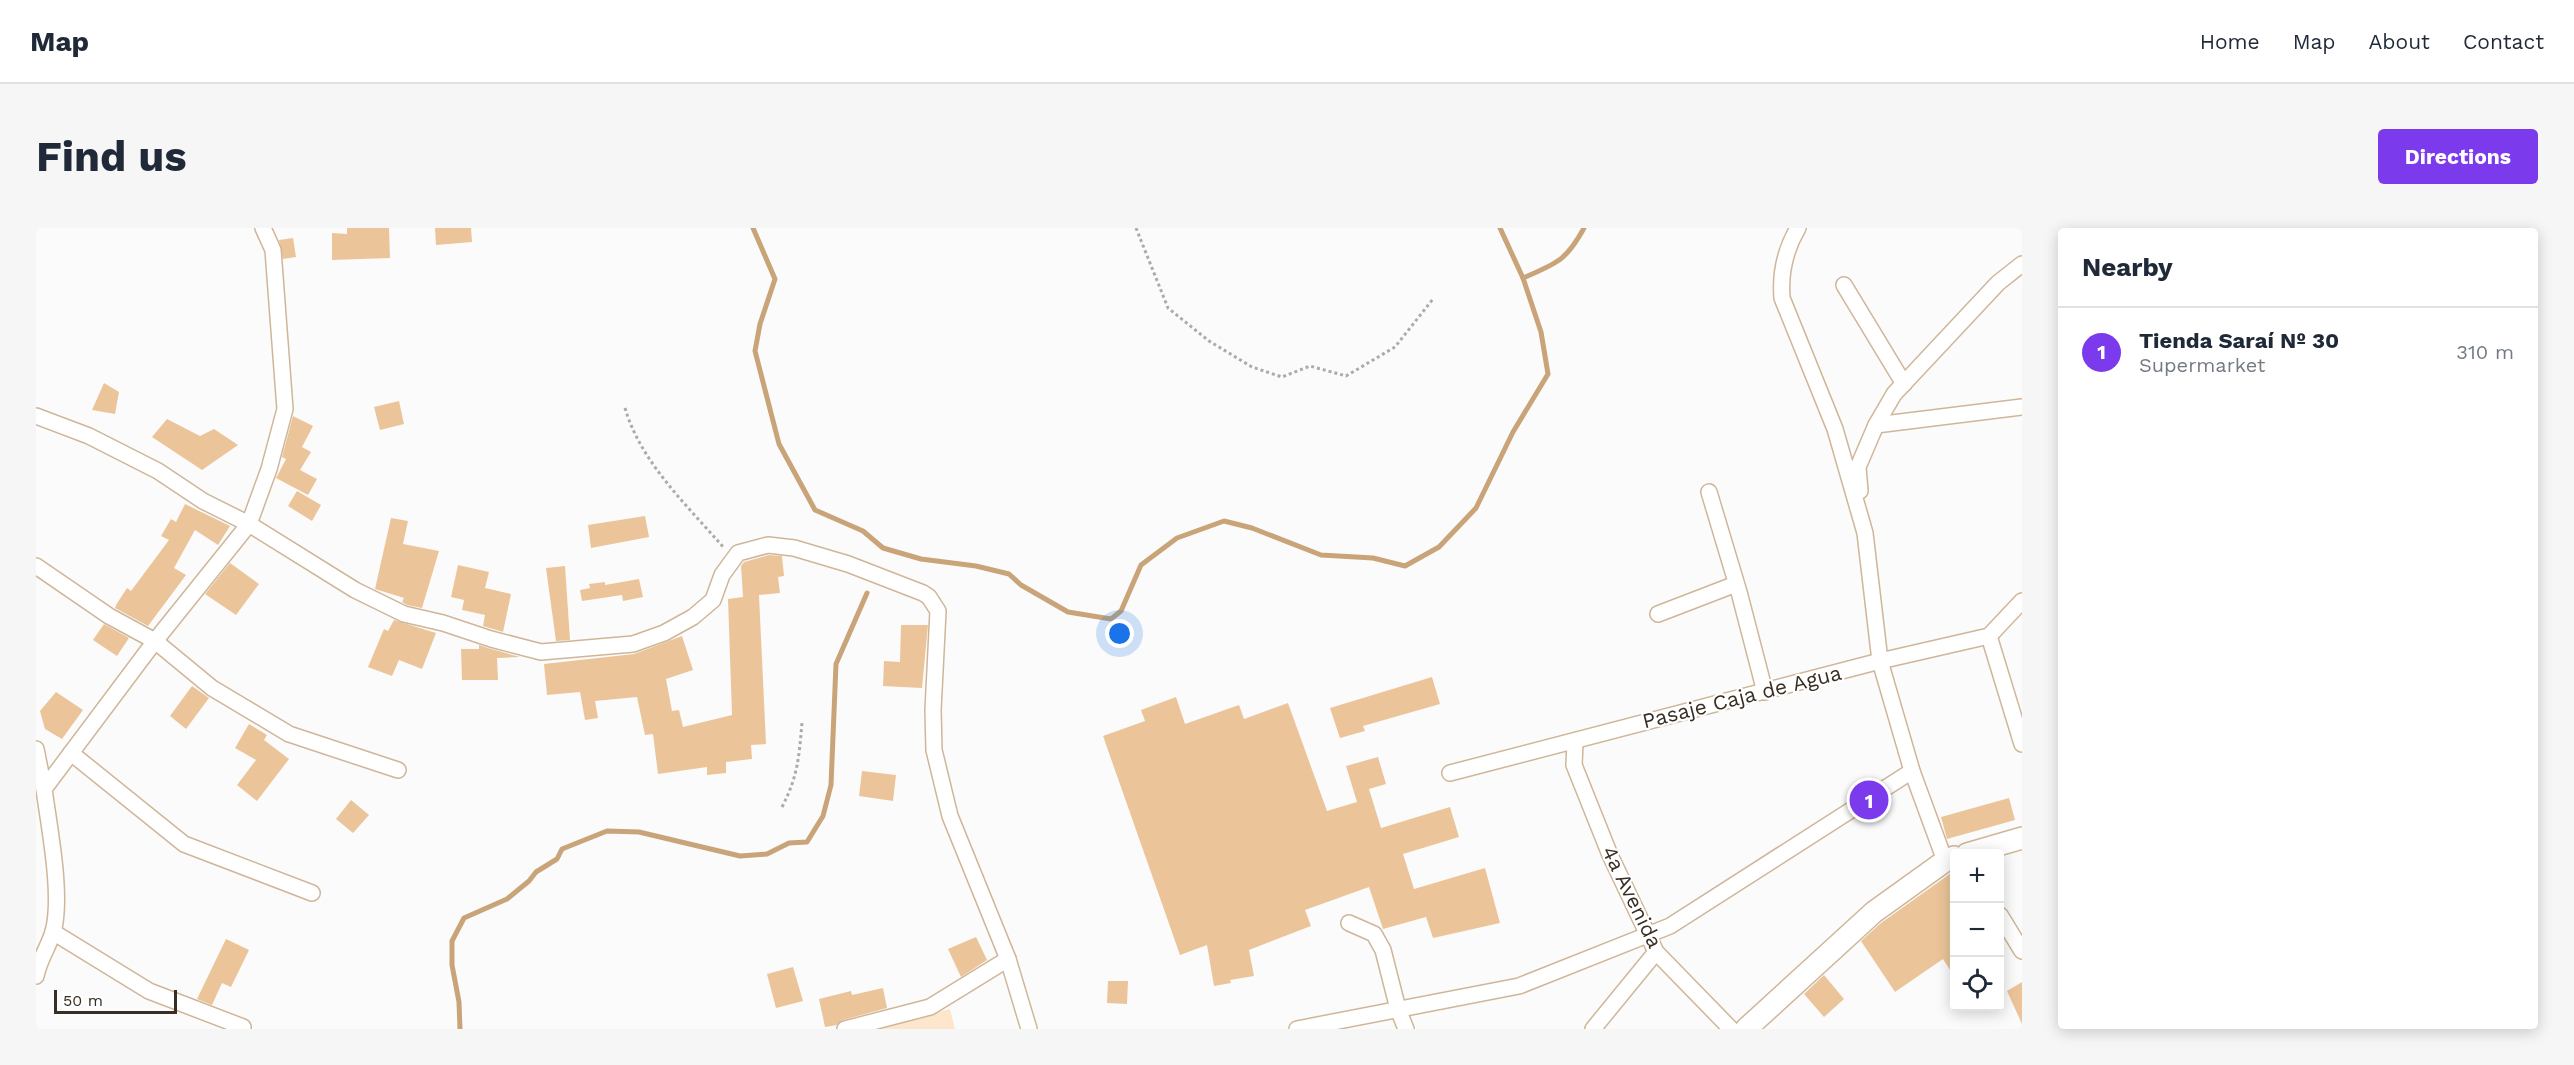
<!DOCTYPE html>
<html lang="en">
<head>
<meta charset="utf-8">
<style>
	body { margin:0; font-family:"Work Sans",sans-serif; background:#f6f6f7; color:#1f2937 }
	.controls { position:absolute; right:18px; bottom:18px; display:grid; overflow:hidden; border-radius:6px; box-shadow:0 3px 15px #0003 }
	.controls button { width:54px; height:54px; display:grid; place-items:center; padding:0; border:0; border-bottom:2px solid #e0e1e3; background:#fff; color:#1f2937; font:30px sans-serif }
	.scale { position:absolute; left:18px; bottom:15px; width:123px; box-sizing:border-box; padding-left:6px; border:3px solid #382e23; border-top:0; font-size:16px; line-height:21px; white-space:nowrap; color:#382e23; -webkit-text-stroke:4px #fff; paint-order:stroke }
	.you { position:absolute; left:1084px; top:406px; width:21px; height:21px; margin:-15px; border:4px solid #fff; border-radius:50%; background:#1a73e8; box-shadow:0 0 0 9px #1a73e833 }
	.badge { display:grid; place-items:center; width:39px; height:39px; border-radius:50%; background:#7c3aed; color:#fff; font-size:20px; font-weight:700 }
	.pin { position:absolute; translate:-50% -50%; border:3px solid #fff; box-shadow:0 2px 6px #0006 }
	.list { margin:0; padding:0; list-style:none }
	h2 { display:flex; justify-content:space-between; align-items:center; height:78px; margin:0; padding:0 24px; font-size:26px }
	h2 small { font-size:20px; font-weight:400; color:#747a83 }
	.list li { display:grid; grid-template-columns:39px 1fr auto; gap:18px; align-items:center; box-sizing:border-box; height:90px; padding:0 24px; border-top:2px solid #e0e1e3 }
	.list b { display:block; font-size:22px; white-space:nowrap }
	.list p { margin:0; font-size:20px; white-space:nowrap; color:#747a83 }
	.list em { font-size:20px; font-style:normal; color:#747a83 }
	.icon { flex:none; width:33px; height:33px; fill:none; stroke:currentColor; stroke-width:2; stroke-linecap:round; stroke-linejoin:round }
	.map { position:relative; flex:none; width:1986px; height:801px; overflow:hidden; border-radius:6px }
	header { display:flex; align-items:center; gap:36px; box-sizing:border-box; height:84px; padding:0 30px; background:#fff; border-bottom:2px solid #e0e1e3 }
	header strong { font-size:28px }
	nav { display:flex; gap:33px; margin-inline-start:auto; font-size:21px }
	.intro { display:flex; align-items:center; justify-content:space-between; box-sizing:border-box; height:144px; padding:0 36px }
	h1 { margin:0; font-size:42px }
	.button { padding:15px 27px; border-radius:6px; background:#7c3aed; color:#fff; font-size:21px; font-weight:700 }
	main { display:flex; gap:36px; padding:0 36px }
	aside { flex:1; background:#fff; border-radius:6px; box-shadow:0 3px 15px #0003 }
	.map>svg:first-child { display:block }
	.green { fill:#fde6cb }
	.lines { fill:none; stroke-linecap:round; stroke-linejoin:round }
	.stream { stroke:#c9a479; stroke-width:5 }
	.building { fill:#ebc599 }
	.street-casing { stroke:#cfb699; stroke-width:18 }
	.secondary-casing { stroke:#cfb699; stroke-width:24 }
	.path { stroke:#aeaaa6; stroke-width:3; stroke-dasharray:3 3; stroke-linecap:butt }
	.street { stroke:#fff; stroke-width:15 }
	.secondary { stroke:#fff; stroke-width:21 }
	.labels { text-anchor:middle; stroke-width:4.5; stroke-linejoin:round; paint-order:stroke }
	.street-label { font-size:21px; fill:#382e23; stroke:#fff }
</style>
</head>
<body>
<header>
<strong>Map</strong>
<nav><a>Home</a><a>Map</a><a>About</a><a>Contact</a></nav>
</header>
<div class="intro"><h1>Find us</h1><a class="button">Directions</a></div>
<main>
<div class="map">
<svg width="1986" height="801" viewBox="0 0 1986 801">
	<rect width="100%" height="100%" fill="#fbfbfb"/>
	<polygon class="green" points="914,781 919,801 834,801"/>
	<g class="lines">
		<g class="stream">
			<polyline points="717,0 739,51 724,96 719,123 743,216 779,282 827,303 847,320 885,331 940,338 973,346 985,357 1032,384 1075,391 1085,383 1105,337 1141,310 1188,293 1216,300 1285,327 1337,330 1369,338 1403,319 1440,280 1477,204 1512,146 1505,104 1487,50 1464,0"/>
			<path d="M 1487,50 C 1521,35 1530,33 1548,0"/>
			<polyline points="424,801 423,774 416,737 416,713 428,690 471,671 493,653 500,644 521,631 526,621 571,603 603,604 704,628 731,626 753,615 771,614 787,588 795,557 800,436 831,365"/>
		</g>
	</g>
	<g class="building">
		<polygon points="311,0 353,0 354,30 296,32 296,5 311,6"/>
		<polygon points="399,0 435,0 436,14 400,17"/>
		<polygon points="257,10 260,29 247,31 243,12"/>
		<polygon points="68,155 83,164 79,186 56,182"/>
		<polygon points="363,173 368,196 344,202 338,179"/>
		<polygon points="257,188 277,198 266,219 275,224 264,242 281,251 272,267 240,250 250,231 246,229"/>
		<polygon points="131,191 164,208 178,201 202,217 166,242 116,209"/>
		<polygon points="261,263 285,277 276,293 252,278"/>
		<polygon points="149,276 194,298 182,317 159,302 138,340 150,347 112,398 79,380 80,377 91,360 95,363 133,312 125,308 135,291 140,294"/>
		<polygon points="609,288 613,309 555,320 552,297"/>
		<polygon points="355,290 372,293 367,316 403,323 386,380 371,377 366,374 368,370 339,361"/>
		<polygon points="733,327 746,328 748,348 742,349 744,365 723,367 730,516 715,517 716,531 690,534 690,545 671,547 671,539 622,546 617,506 609,507 601,469 559,473 562,490 549,492 544,464 511,467 508,436 598,426 646,408 657,442 630,451 636,483 643,482 647,499 696,487 692,371 707,369 705,338 708,334"/>
		<polygon points="194,335 223,356 200,387 169,366"/>
		<polygon points="422,337 453,344 449,360 475,366 467,404 447,398 449,387 426,382 428,372 415,369"/>
		<polygon points="529,338 534,412 520,413 510,340"/>
		<polygon points="603,351 607,369 587,373 586,367 546,373 544,362 554,360 553,356 569,354 569,357"/>
		<polygon points="358,392 400,405 386,441 363,432 356,448 332,439 348,401 352,403"/>
		<polygon points="68,396 93,410 81,428 57,412"/>
		<polygon points="865,397 892,397 886,460 847,458 848,433 864,434"/>
		<polygon points="443,417 452,420 484,429 461,430 462,452 426,452 425,421 443,421"/>
		<polygon points="1396,449 1404,476 1327,498 1329,503 1304,510 1294,480"/>
		<polygon points="156,458 173,470 150,501 134,488"/>
		<polygon points="20,464 47,482 26,511 9,501 4,483"/>
		<polygon points="1140,469 1149,496 1203,477 1208,491 1252,475 1291,583 1321,574 1310,538 1342,529 1350,556 1333,561 1345,600 1414,579 1423,609 1367,626 1378,661 1449,640 1464,695 1397,710 1390,689 1347,701 1333,659 1269,682 1275,698 1213,722 1218,748 1194,752 1195,755 1178,758 1171,717 1144,727 1067,508 1109,493 1105,482"/>
		<polygon points="213,496 231,507 228,512 253,531 221,573 201,557 220,532 199,520"/>
		<polygon points="826,543 860,547 857,573 823,568"/>
		<polygon points="1973,570 1979,592 1911,611 1905,589"/>
		<polygon points="315,572 333,587 317,605 300,591"/>
		<polygon points="1918,643 1918,748 1907,731 1859,764 1825,713 1845,695"/>
		<polygon points="940,709 951,732 925,749 912,721"/>
		<polygon points="190,711 213,722 195,759 186,755 176,777 161,771"/>
		<polygon points="757,739 767,773 740,780 731,746"/>
		<polygon points="1788,747 1808,771 1788,789 1768,766"/>
		<polygon points="1072,753 1092,753 1091,776 1071,775"/>
		<polygon points="1986,754 1986,796 1971,763"/>
		<polygon points="847,760 851,780 807,792 801,797 789,799 783,771 815,763 816,767"/>
	</g>
	<g class="lines">
		<defs>
			<g id="street">
				<path d="M 1762,0 C 1749,22 1744,45 1746,70 L 1799,201 L 1829,305 L 1844,433 L 1876,543 L 1909,633"/>
				<polyline points="1808,57 1868,156"/>
				<polyline points="0,188 53,208 122,243 167,273 213,296 319,362 368,386 407,395 455,411 505,424 597,416 628,405 657,389 677,372 686,347 702,325 732,317 758,320 812,336 887,365 893,369 902,383 897,482 898,522 914,588 972,731 993,801"/>
				<polyline points="1840,197 1986,179"/>
				<polyline points="1824,263 1822,239 1840,197 1858,166 1962,55 1986,36"/>
				<polyline points="1673,264 1703,364 1729,464"/>
				<polyline points="0,338 73,388 119,413 176,460 253,506 362,542"/>
				<polyline points="1622,386 1700,356"/>
				<polyline points="1953,408 1986,516"/>
				<polyline points="1539,514 1538,537 1574,627 1620,724 1695,801"/>
				<polyline points="0,521 8,561"/>
				<polyline points="35,525 148,616 276,665"/>
				<polyline points="1414,545 1844,433 1953,408 1986,373"/>
				<polyline points="1964,687 1986,723"/>
				<polyline points="1313,695 1338,706 1347,722 1362,781 1370,801"/>
				<polyline points="17,704 113,763 207,799"/>
				<path d="M 0,748 C 3,732 12,720 17,704 C 27,668 13,599 8,561 L 119,413 L 213,296 L 233,241 L 249,181 L 237,22 L 227,0"/>
				<polyline points="809,801 894,779 972,731"/>
				<polyline points="1261,801 1483,758 1634,698 1876,543"/>
				<polyline points="1557,801 1620,724"/>
			</g>
			<g id="secondary">
				<polyline points="1931,626 1986,610"/>
				<polyline points="1710,801 1838,684 1909,633 1918,629"/>
			</g>
		</defs>
		<use href="#street" class="street-casing"/>
		<use href="#secondary" class="secondary-casing"/>
		<g class="path">
			<polyline points="1100,0 1132,80 1173,113 1216,139 1246,149 1274,138 1310,148 1359,119 1397,71"/>
			<path d="M 589,180 C 605,235 651,277 688,320"/>
			<path d="M 746,579 C 762,548 763,529 766,495"/>
		</g>
		<use href="#street" class="street"/>
		<use href="#secondary" class="secondary"/>
	</g>
	<g class="labels">
		<g class="street-label">
			<text transform="translate(1706 469) rotate(-14)" y="7">Pasaje Caja de Agua</text>
			<text transform="translate(1596 669) rotate(64)" y="7">4a Avenida</text>
		</g>
	</g>
</svg>
<div class="controls">
<button>+</button>
<button>−</button>
<button><svg class="icon" aria-label="locate" viewBox="0 0 24 24"><circle cx="12" cy="12" r="6"/><path d="M12 2v4M12 18v4M2 12h4M18 12h4"/></svg></button>
</div>
<div class="scale">50 m</div>
<div class="you"></div>
<div class="pin badge" style="left:1833px;top:572px">1</div>
</div>
<aside>
<h2>Nearby<small></small></h2>
<ul class="list">
<li><span class="badge">1</span><div><b>Tienda Saraí Nº 30</b><p>Supermarket</p></div><em>310 m</em></li>
</ul>
</aside>
</main>
</body>
</html>
